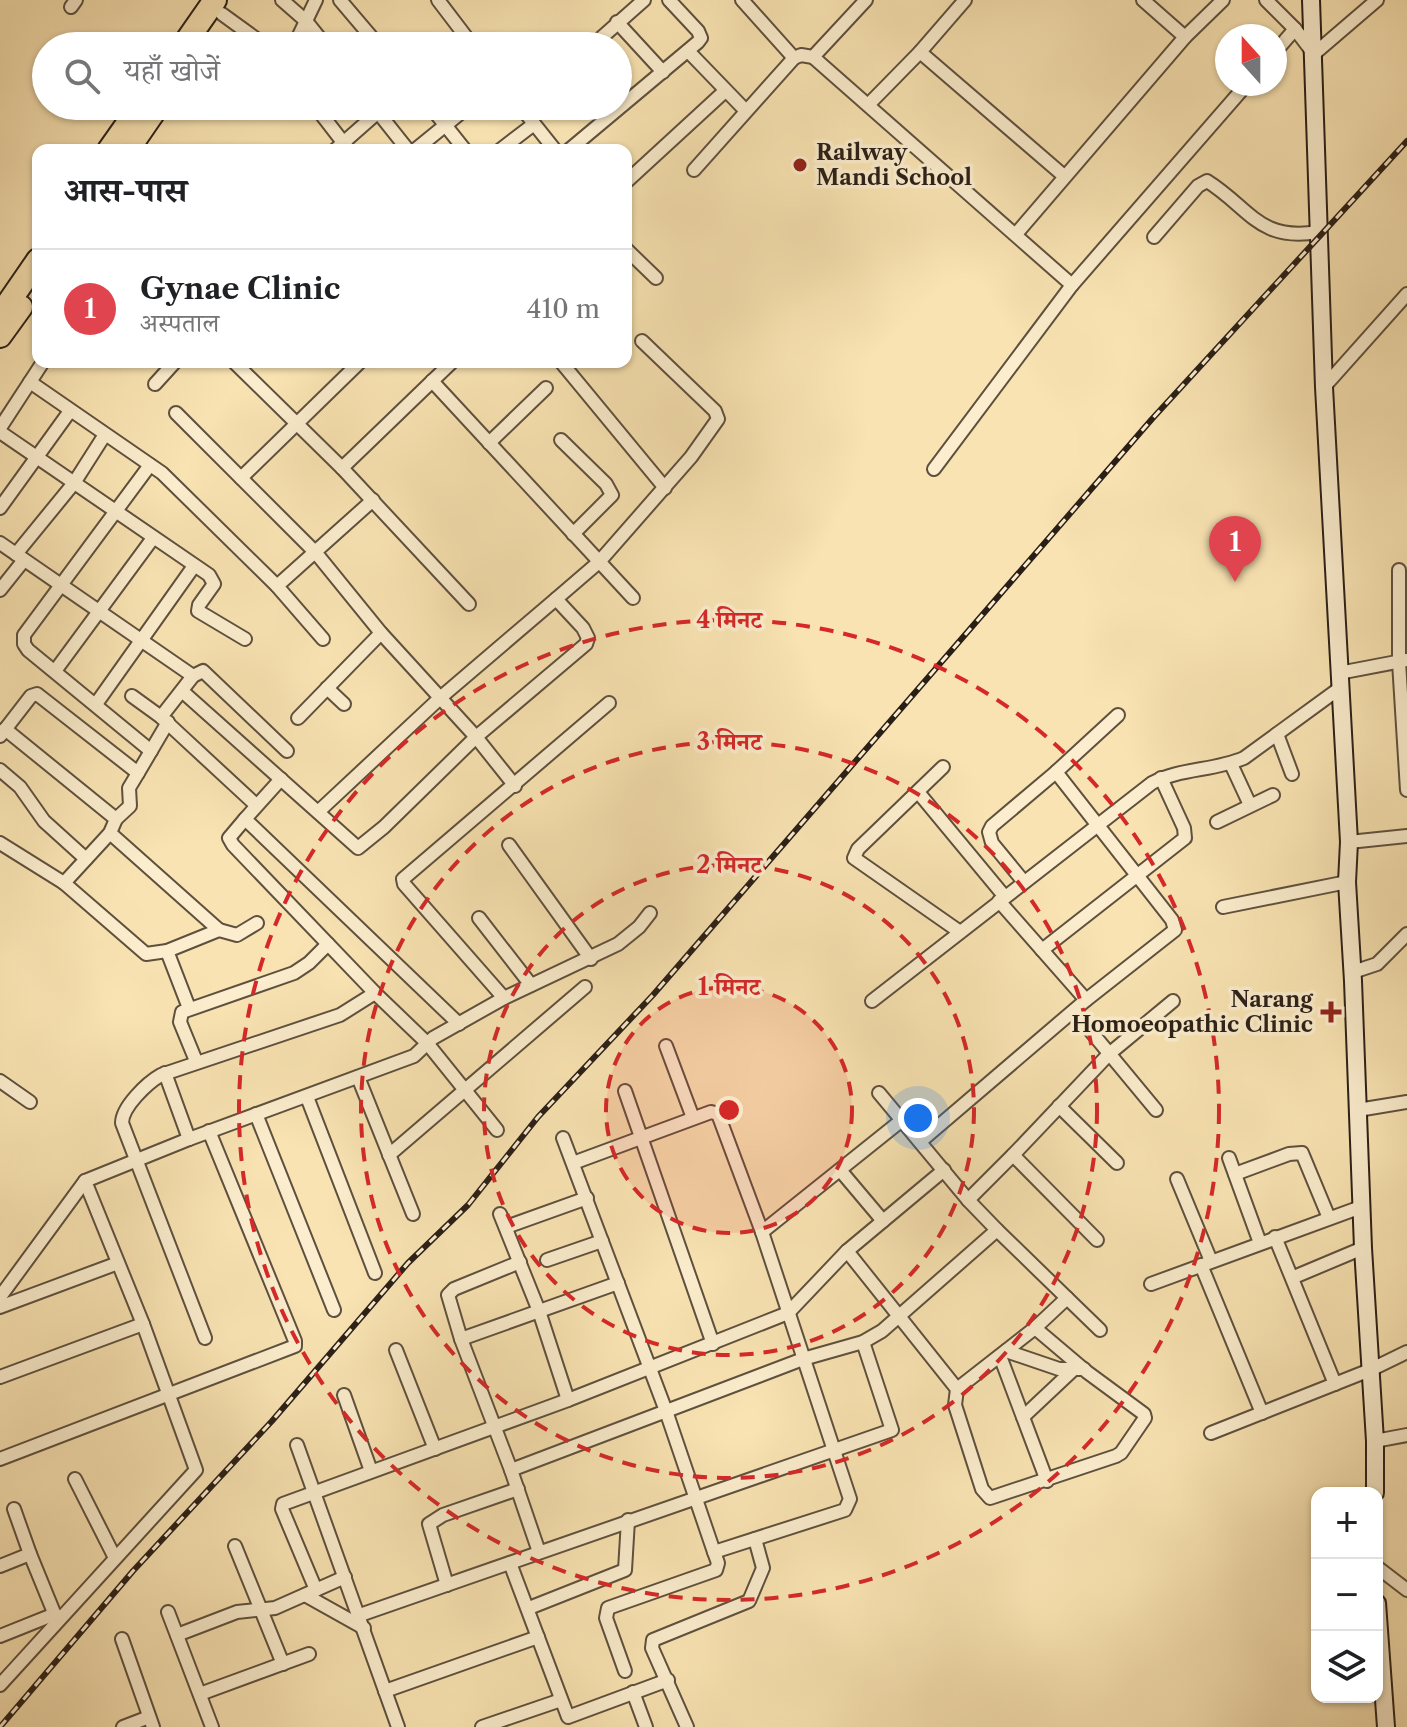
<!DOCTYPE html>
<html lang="hi">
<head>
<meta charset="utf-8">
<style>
	body { margin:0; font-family:"Libre Caslon Text","Noto Serif Devanagari",serif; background:#f2f2f2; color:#202124 }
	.controls { position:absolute; right:24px; bottom:24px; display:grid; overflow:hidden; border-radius:16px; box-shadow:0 2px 6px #0004 }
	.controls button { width:72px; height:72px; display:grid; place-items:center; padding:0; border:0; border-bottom:2px solid #e0e0e0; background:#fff; color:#202124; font:40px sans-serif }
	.compass { position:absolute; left:1215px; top:24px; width:72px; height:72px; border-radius:50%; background:#fff; box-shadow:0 2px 6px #0004; rotate:339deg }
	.you { position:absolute; left:918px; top:1118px; width:28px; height:28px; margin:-20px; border:6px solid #fff; border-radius:50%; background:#1a73e8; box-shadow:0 0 0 12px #1a73e833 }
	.badge { display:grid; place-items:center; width:52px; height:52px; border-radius:50%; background:#8f2418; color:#fff; font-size:26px; font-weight:700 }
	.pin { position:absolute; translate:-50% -66px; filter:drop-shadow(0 2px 4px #0008) }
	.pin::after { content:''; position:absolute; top:42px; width:28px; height:24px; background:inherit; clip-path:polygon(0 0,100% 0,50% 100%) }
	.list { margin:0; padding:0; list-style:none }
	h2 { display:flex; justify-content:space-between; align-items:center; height:104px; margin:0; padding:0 32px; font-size:34px }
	h2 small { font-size:26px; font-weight:400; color:#757577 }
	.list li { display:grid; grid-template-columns:52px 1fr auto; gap:24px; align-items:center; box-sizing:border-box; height:120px; padding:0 32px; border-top:2px solid #e0e0e0 }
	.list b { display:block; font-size:30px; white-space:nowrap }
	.list p { margin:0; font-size:26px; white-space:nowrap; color:#757577 }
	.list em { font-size:26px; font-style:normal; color:#757577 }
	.icon { flex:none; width:44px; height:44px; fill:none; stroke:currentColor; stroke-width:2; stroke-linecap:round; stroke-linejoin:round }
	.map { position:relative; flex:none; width:1407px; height:1727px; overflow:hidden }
	.search { position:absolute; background:#fff; box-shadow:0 2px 6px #0004; left:32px; top:32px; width:600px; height:88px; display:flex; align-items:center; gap:20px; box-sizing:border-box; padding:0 28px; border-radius:44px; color:#757577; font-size:30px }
	.panel { position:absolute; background:#fff; box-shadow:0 2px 6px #0004; left:32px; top:144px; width:600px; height:224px; border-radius:16px }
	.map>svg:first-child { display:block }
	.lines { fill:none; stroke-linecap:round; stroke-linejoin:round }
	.street-casing { stroke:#5e503e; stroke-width:16 }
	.secondary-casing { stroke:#2a1f17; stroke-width:20 }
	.highway-casing { stroke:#2a1f17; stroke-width:26 }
	.street { stroke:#fbedcd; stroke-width:12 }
	.secondary { stroke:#fbedcd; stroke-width:16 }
	.highway { stroke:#f9e3b2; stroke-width:22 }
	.rail-casing { stroke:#2a1f17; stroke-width:6 }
	.rail { stroke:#fbedcd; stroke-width:3; stroke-dasharray:9; stroke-linecap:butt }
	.ring { fill:none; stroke:#d62828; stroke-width:4; stroke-dasharray:14 10 }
	.poi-dot { fill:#8f2418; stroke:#fbedcd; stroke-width:3 }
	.labels { text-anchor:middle; stroke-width:7; stroke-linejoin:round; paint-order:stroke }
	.poi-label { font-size:22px; font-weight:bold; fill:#2a1f17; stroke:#fbedcd; text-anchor:start }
	.centre { fill:#d62828; stroke:#fbedcd; stroke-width:4 }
	.ring-label { font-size:24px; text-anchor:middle; font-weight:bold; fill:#d62828; stroke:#fbedcd; stroke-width:7; stroke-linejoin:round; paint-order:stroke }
</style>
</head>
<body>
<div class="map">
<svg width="1407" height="1727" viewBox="0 0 1407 1727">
	<rect width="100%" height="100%" fill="#f9e3b2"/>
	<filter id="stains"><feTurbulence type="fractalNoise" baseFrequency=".0025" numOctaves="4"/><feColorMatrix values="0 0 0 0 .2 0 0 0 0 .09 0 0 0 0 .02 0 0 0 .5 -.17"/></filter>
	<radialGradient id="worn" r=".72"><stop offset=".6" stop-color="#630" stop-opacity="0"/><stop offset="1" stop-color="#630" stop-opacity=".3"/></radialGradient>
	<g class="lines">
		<defs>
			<g id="street">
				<polyline points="282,0 306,21 326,46"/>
				<polyline points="340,0 379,46"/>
				<polyline points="438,0 473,46"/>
				<polyline points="742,0 794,58"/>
				<polyline points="1143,0 1185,37"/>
				<polyline points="1266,0 1295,29 1314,54 1377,0"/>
				<polyline points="71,7 76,0"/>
				<polyline points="222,14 266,46"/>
				<polyline points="617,22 663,72"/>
				<polyline points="294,46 316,0"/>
				<polyline points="592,46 644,0"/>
				<polyline points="688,51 746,111"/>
				<polyline points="920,52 1064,176"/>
				<polyline points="1275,52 1295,29"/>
				<polyline points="813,57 1072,285 1247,84"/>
				<polyline points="868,105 920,52 965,0"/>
				<polyline points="315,106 349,150"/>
				<polyline points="373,106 408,150"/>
				<polyline points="430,106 465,150"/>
				<polyline points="520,106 555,150"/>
				<polyline points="335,150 385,106"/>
				<polyline points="415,150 469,106"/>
				<polyline points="500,150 534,124"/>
				<polyline points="569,150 698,42 701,38 698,31 669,0"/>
				<polyline points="694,170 794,58 801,55 813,57 866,0"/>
				<polyline points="626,182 725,91"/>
				<polyline points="1016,234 1185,37 1223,0"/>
				<path d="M 1154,237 L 1198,186 L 1207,181 C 1250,208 1259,242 1318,232"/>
				<polyline points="626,249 656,278"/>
				<polyline points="234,362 342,468 469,604"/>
				<polyline points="561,362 665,488"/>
				<polyline points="432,381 633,598"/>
				<polyline points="30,382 162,473 277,586 323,639"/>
				<polyline points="155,384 175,362"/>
				<polyline points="1324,387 1407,294"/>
				<polyline points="176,413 316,553 381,633 476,737 515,786"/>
				<polyline points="0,428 43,362"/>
				<polyline points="0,432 209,575 214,584 199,605 198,611 245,639"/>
				<polyline points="561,440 606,484 612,495 573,534"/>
				<polyline points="489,443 546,388"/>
				<polyline points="150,465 24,635 24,644 28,650 151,751"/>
				<polyline points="342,468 452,362"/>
				<polyline points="934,469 1072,285"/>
				<polyline points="241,478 360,362"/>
				<polyline points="0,508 70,411"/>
				<polyline points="0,543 193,676"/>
				<polyline points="16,554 74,483 104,436"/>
				<polyline points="1399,570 1399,662 1407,790"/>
				<polyline points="277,586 373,500"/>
				<polyline points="0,590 24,560"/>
				<polyline points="556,599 599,562 691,457 718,419 715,411 642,341"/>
				<polyline points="55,671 153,538"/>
				<polyline points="1339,673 1407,660"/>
				<polyline points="327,688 344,704"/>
				<polyline points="182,691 358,848 384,827 476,737 586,644 588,638 583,628 556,599 440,698 318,812"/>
				<polyline points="132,696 161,717 256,805"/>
				<polyline points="96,704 194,566"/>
				<polyline points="161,717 193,676 203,671 287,751"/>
				<polyline points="298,718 381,633"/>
				<polyline points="5,729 116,819 110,833 64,883"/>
				<polyline points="1277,734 1292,774"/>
				<polyline points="0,736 31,696 37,694 138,773 168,722"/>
				<polyline points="1231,764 1250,805"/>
				<polyline points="943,767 858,849 854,858 960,932"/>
				<polyline points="0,770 20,787 44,821 86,859"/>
				<polyline points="281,779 245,819 459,1024"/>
				<polyline points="918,792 1005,897"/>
				<polyline points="116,819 130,806 129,788 138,773"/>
				<polyline points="245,819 229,838 233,845 375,993 427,1043 497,1130"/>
				<polyline points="1217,822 1273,795"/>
				<polyline points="110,833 219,930"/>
				<polyline points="1349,842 1407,836"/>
				<polyline points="0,843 64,883 146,954 167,951 219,930 237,935 257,923"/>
				<polyline points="509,845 591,959"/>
				<polyline points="1024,882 992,843 989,832 992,826 1056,772 1118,715"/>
				<polyline points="999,901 1086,1000"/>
				<polyline points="1223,907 1347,882"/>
				<polyline points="479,918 531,985"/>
				<polyline points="1042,950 1185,838 1184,828 1161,778"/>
				<polyline points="167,951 189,1008"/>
				<polyline points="1353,972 1377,964 1407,934"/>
				<polyline points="504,998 404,884 403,879 609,703"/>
				<path d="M 872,1001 L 1152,783 C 1180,768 1214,771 1244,758 L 1340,688"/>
				<polyline points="1074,1011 1156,1110"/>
				<polyline points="666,1046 693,1118"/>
				<polyline points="196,1061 180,1022 182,1012 294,973 309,963 328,944"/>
				<polyline points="165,1073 189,1139"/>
				<polyline points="358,1077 413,1214"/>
				<polyline points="0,1081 30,1102"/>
				<polyline points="625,1091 713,1344"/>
				<polyline points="307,1097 375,1273"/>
				<polyline points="1059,1106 1117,1163"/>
				<polyline points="1358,1110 1407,1102"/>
				<polyline points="256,1114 334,1310"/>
				<polyline points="563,1138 666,1411 714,1552 845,1510 850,1499 762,1232 718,1114 711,1112 573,1163"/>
				<polyline points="921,1141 1086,1000 1175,930 1172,920 1056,772"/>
				<polyline points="389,1155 585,987"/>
				<polyline points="1013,1155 1109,1054 1173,1001"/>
				<polyline points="1229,1158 1260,1243"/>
				<polyline points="840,1170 883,1221"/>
				<polyline points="1235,1174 1289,1154 1302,1153 1329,1218"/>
				<polyline points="1177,1179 1211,1261"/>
				<polyline points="968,1200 1013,1155 1097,1240"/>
				<polyline points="500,1214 539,1311 568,1400"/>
				<polyline points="506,1227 587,1198"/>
				<polyline points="997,1230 1067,1298 1035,1328"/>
				<polyline points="762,1232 902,1120"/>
				<polyline points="1275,1237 1335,1384"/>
				<polyline points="847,1251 957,1389 1035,1328 1087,1372 1144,1414 1145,1418 1121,1453 1116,1456 990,1498 982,1489 955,1405 957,1389"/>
				<polyline points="547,1260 602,1241"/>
				<polyline points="520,1262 454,1289 448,1295 461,1339 511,1470 539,1552"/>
				<polyline points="1201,1265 1262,1413"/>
				<polyline points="1294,1277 1363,1248"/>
				<polyline points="1151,1284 1361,1207"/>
				<polyline points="0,1297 85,1181"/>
				<polyline points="1067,1298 1100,1330"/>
				<polyline points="0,1307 118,1263"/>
				<path d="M 205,1338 L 122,1123 C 122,1107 147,1083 161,1075 L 340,1015 L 375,993"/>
				<polyline points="461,1339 618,1283"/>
				<polyline points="396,1350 435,1449"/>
				<polyline points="1006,1351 1059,1369 1084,1369"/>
				<polyline points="1000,1356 1047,1481"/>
				<polyline points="0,1377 143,1324"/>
				<polyline points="344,1395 371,1471"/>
				<polyline points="1023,1417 1073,1370"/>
				<polyline points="1211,1433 1370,1370 1407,1352"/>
				<polyline points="1375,1441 1407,1435"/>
				<polyline points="297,1445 398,1727"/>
				<polyline points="0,1459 295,1346 295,1341 209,1131"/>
				<polyline points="511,1470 803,1359 863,1342 882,1331 997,1230 968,1200 879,1093"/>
				<polyline points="75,1479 115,1558"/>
				<polyline points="14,1509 30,1554"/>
				<polyline points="235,1546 283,1664"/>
				<polyline points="510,1563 568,1717 668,1680"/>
				<polyline points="0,1566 30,1554 57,1620"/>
				<polyline points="1377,1567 1407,1590"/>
				<polyline points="447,1585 429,1524 443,1515 518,1489"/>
				<polyline points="316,1590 282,1509 283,1504 568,1400 788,1313 847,1251 944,1170"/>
				<polyline points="305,1595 364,1628"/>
				<polyline points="529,1608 625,1570 628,1520"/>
				<polyline points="168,1612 212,1727"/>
				<polyline points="360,1615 892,1430 863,1342"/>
				<polyline points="177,1635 237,1612 275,1608 345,1577"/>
				<polyline points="0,1636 55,1614"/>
				<polyline points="122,1639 153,1727"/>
				<polyline points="625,1671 606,1618 608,1608 716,1570 718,1563 714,1552"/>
				<polyline points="0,1685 196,1470 143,1324 85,1181 189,1139 414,1056 433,1038 504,998 618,944 639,927 650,913"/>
				<polyline points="385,1691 538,1637"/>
				<polyline points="633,1692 646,1727"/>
				<polyline points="200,1694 309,1654"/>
				<polyline points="123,1727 149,1717"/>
				<polyline points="482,1727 561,1700"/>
				<polyline points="687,1727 652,1648 653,1640 749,1601 763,1568 755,1539"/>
			</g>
			<g id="secondary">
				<polyline points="1311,0 1324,387 1349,842 1347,882 1353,981 1363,1248 1375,1441 1375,1493"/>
				<polyline points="1377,1603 1386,1727"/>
			</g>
			<g id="highway">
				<polyline points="183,46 215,0"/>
				<polyline points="136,138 158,106"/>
				<polyline points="109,150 140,106"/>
				<polyline points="0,315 38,260"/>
				<polyline points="0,336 21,307"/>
			</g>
		</defs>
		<use href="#street" class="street-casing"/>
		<use href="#secondary" class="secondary-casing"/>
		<use href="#highway" class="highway-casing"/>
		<use href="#street" class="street"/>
		<use href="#secondary" class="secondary"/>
		<use href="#highway" class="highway"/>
		<defs>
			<polyline id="rail" points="0,1727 133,1571 272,1421 408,1263 468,1205 538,1117 653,995 1152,419 1407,141"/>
		</defs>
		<use href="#rail" class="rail-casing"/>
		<use href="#rail" class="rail"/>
	</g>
	<circle cx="729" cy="1110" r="123" fill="#d62828" fill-opacity=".12"/>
	<g class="ring">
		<circle cx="729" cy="1110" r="123"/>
		<circle cx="729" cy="1110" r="245"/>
		<circle cx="729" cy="1110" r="368"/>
		<circle cx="729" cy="1110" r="490"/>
	</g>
	<g class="poi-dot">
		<circle cx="800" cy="165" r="8"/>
		<path d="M1327 1000h8v8h8v8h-8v8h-8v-8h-8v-8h8z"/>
	</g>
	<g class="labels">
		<g class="poi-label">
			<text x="816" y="160">Railway<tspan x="816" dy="25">Mandi School</tspan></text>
			<text x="1313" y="1007" text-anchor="end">Narang<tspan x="1313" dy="25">Homoeopathic Clinic</tspan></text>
		</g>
	</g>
	<circle cx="729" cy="1110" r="12" class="centre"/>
	<g class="ring-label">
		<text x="729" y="628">4 मिनट</text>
		<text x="729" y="750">3 मिनट</text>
		<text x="729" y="873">2 मिनट</text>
		<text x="729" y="995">1 मिनट</text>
	</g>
	<rect width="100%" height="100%" filter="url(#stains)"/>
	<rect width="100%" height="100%" fill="url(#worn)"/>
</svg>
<div class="controls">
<button>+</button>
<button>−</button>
<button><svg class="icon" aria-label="layers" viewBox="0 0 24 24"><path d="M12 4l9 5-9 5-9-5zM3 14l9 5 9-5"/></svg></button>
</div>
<svg class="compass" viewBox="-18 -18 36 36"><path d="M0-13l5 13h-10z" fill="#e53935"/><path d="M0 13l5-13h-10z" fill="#757577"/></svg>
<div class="you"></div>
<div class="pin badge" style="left:1235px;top:582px;background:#e0444e">1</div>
<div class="search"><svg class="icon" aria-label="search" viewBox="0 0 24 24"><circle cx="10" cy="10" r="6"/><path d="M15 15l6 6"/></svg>यहाँ खोजें</div>
<section class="panel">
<h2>आस-पास<small></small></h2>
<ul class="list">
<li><span class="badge" style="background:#e0444e">1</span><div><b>Gynae Clinic</b><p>अस्पताल</p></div><em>410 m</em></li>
</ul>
</section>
</div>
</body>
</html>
